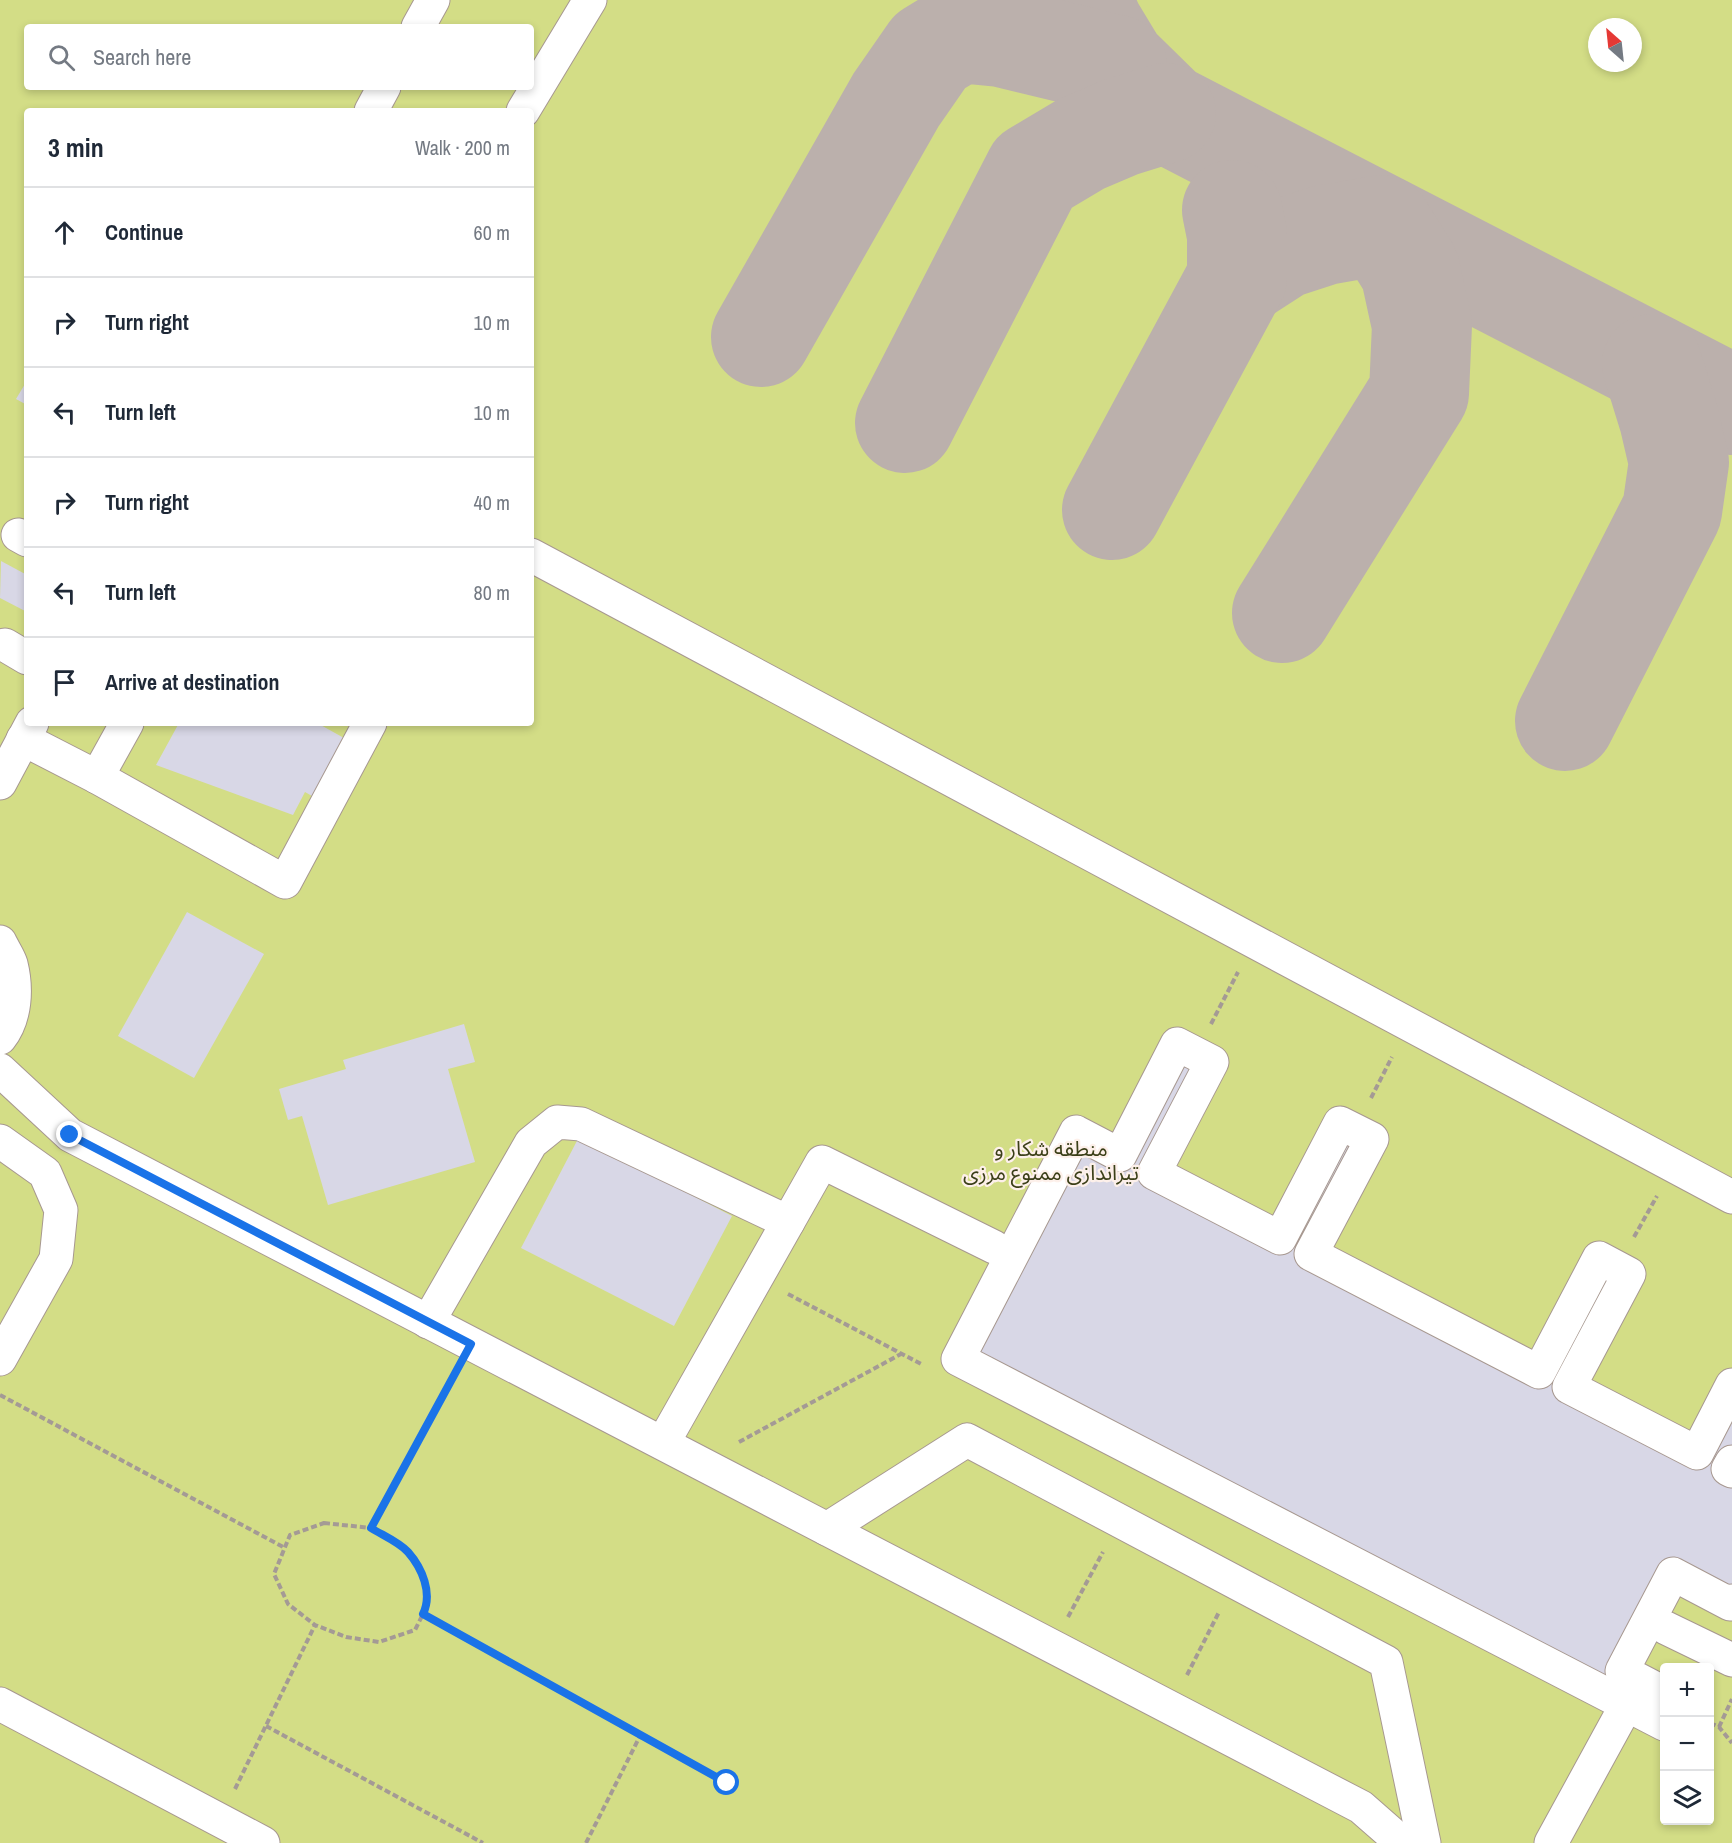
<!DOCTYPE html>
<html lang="en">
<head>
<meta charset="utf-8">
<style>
	body { margin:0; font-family:"Archivo Narrow","Noto Sans Arabic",sans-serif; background:#f6f6f7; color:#1f2937 }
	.controls { position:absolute; right:18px; bottom:18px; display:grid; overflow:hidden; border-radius:6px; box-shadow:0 3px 9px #0003 }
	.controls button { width:54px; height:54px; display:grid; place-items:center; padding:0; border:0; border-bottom:2px solid #e0e1e3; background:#fff; color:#1f2937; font:30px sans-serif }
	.compass { position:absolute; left:1588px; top:18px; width:54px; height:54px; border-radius:50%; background:#fff; box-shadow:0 3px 9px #0003; rotate:333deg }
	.stop { position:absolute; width:18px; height:18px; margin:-14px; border:4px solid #1a73e8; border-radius:50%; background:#fff }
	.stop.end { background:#1a73e8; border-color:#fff; box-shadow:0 2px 6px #0008 }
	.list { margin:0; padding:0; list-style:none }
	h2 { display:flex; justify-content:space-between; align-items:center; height:78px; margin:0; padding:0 24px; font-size:26px }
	h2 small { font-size:20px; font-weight:400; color:#747a83 }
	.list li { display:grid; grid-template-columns:39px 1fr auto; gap:18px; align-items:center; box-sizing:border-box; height:90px; padding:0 24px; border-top:2px solid #e0e1e3 }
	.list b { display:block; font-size:22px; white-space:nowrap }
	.list em { font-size:20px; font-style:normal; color:#747a83 }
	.icon { flex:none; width:33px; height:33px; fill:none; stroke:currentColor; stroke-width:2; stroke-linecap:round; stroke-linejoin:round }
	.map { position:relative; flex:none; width:1732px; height:1843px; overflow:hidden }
	.search { position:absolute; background:#fff; box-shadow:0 3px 9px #0003; left:24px; top:24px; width:510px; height:66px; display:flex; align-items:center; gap:15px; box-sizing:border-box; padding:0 21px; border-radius:6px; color:#747a83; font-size:22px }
	.panel { position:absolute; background:#fff; box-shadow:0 3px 9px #0003; left:24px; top:108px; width:510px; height:618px; border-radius:6px }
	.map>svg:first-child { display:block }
	.green { fill:#d3dd86; fill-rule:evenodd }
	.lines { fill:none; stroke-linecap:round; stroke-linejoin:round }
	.taxiway { stroke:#bbb0ac; stroke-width:100 }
	.building { fill:#d8d7e6 }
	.minor-casing { stroke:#a79890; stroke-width:35 }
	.path { stroke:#a49a95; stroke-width:4; stroke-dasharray:6 3; stroke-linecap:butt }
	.minor { stroke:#fff; stroke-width:33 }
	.route { stroke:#1a73e8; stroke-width:8 }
	.labels { text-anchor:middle; stroke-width:4.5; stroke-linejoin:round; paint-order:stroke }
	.park-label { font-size:21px; fill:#3b3f18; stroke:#fdf0ea }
</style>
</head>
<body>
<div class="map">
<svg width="1732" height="1843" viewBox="0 0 1732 1843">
	<rect width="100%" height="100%" fill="#fdf0ea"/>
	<path class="green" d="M 0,0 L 1732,0 L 1732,1843 L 0,1843 ZM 27,27 L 531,27 L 531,87 L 27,87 ZM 1597,27 L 1633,27 L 1633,63 L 1597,63 ZM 27,111 L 531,111 L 531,723 L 27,723 ZM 1664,1668 L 1710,1668 L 1710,1820 L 1664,1820 Z"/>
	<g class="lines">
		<g class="taxiway">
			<polyline points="1082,0 1094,27 1117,65 1166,113 1732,405"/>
			<polyline points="1237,278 1282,249 1325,235 1382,225 1410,270 1422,325 1419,393 1282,613"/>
			<polyline points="761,337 896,100 930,51 960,33 1001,37 1117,65"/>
			<polyline points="905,423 1034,172 1081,144 1121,127 1166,113"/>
			<polyline points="1112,510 1237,278 1237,235 1232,210"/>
			<polyline points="1565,721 1672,511 1679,462 1669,419 1652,364"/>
		</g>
	</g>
	<g class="building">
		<polygon points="25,384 27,385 27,405 16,399"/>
		<polygon points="1,561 27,575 27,612 0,598"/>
		<polygon points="179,723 317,723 344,738 312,796 305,792 293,815 156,765"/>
		<polygon points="187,912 264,954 194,1078 118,1036"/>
		<polygon points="464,1024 475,1062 448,1069 475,1162 328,1205 302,1116 288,1120 279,1089 346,1069 343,1060"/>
		<polygon points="1177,1044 1212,1062 1154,1173 1280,1238 1340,1123 1372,1139 1311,1254 1539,1372 1599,1258 1617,1267 1569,1387 1697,1453 1732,1385 1732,1601 1673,1574 1622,1671 1664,1724 958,1359 1076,1132 1120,1155"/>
		<polygon points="579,1137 732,1216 674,1326 521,1248"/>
	</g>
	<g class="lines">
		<defs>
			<g id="minor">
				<polyline points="418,27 433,0"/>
				<polyline points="371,111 384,87"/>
				<polyline points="523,111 590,0"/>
				<polyline points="18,535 27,540"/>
				<polyline points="531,555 1732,1197"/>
				<polyline points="5,645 27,658"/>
				<polyline points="23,739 97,777 127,723"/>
				<polyline points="97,777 285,882 370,723"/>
				<polyline points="0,783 32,723"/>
				<path d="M 0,942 C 3,949 9,957 11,964 C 17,988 16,1018 0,1038"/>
				<polyline points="0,1070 70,1135 1361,1807 1402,1843"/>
				<polyline points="0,1141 45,1173 61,1210 56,1259 0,1359"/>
				<polyline points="428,1322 531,1143 557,1122 581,1124 788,1222"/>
				<polyline points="663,1443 822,1162 994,1247"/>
				<polyline points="1732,1462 1728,1469 1732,1471"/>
				<polyline points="827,1529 967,1440 1386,1662 1424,1843"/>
				<polyline points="1666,1628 1732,1660"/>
				<polyline points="1664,1693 1622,1671 1673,1574 1730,1604 1732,1601"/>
				<polyline points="0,1704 263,1843"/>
				<polyline points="1664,1724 958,1359 1076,1132 1120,1155 1177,1044 1212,1062 1154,1173 1280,1238 1340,1123 1372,1139 1311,1254 1539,1372 1599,1258 1629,1274 1569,1387 1697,1453 1732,1385"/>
				<polyline points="1551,1843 1627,1704"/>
			</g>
		</defs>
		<use href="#minor" class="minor-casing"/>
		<g class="path">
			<polyline points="1211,1024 1238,972"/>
			<polyline points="1371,1098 1392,1057"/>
			<polyline points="1634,1237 1657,1196"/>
			<polyline points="788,1294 923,1365"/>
			<polyline points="0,1395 285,1548"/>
			<polyline points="739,1442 901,1354"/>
			<polygon points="324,1523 371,1528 407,1551 424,1576 428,1604 415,1630 379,1642 346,1637 315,1625 288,1604 274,1574 290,1535"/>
			<polyline points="371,1528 453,1376"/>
			<polyline points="423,1614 727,1783"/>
			<polyline points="1068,1617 1103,1552"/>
			<polyline points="1187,1675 1219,1612"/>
			<polyline points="1710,1723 1719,1727 1732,1743"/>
			<polyline points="266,1726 483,1843"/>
			<polyline points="1719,1727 1732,1699"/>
			<polyline points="235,1789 315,1625"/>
			<polyline points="586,1843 641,1734"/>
		</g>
		<use href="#minor" class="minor"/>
	</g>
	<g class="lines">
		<path class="route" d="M 70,1135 L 471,1344 L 371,1528 C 382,1535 399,1542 408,1552 C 422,1568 433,1593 423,1614 L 727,1783"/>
	</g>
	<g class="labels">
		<g class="park-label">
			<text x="1051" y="1156">منطقه شکار و<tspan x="1051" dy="24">تیراندازی ممنوع مرزی</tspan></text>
		</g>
	</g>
</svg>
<div class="controls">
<button>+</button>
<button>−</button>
<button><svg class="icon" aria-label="layers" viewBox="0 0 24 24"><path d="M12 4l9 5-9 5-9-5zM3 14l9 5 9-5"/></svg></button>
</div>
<svg class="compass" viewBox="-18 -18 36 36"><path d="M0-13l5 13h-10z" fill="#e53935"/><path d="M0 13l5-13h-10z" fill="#747a83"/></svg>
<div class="stop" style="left:727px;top:1783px"></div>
<div class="stop end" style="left:70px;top:1135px"></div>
<div class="search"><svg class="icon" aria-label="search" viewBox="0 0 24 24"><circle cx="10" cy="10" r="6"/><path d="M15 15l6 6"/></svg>Search here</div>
<section class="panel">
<h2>3 min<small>Walk · 200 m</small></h2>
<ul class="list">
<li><svg class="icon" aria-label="ahead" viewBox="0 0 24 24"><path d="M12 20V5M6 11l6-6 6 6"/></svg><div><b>Continue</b></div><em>60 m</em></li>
<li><svg class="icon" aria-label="right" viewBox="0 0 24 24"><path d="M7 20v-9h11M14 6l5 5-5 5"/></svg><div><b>Turn right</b></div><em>10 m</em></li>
<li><svg class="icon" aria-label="left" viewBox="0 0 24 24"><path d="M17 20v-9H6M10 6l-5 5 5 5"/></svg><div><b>Turn left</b></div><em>10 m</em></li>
<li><svg class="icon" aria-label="right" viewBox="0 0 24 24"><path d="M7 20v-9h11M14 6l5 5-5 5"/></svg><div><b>Turn right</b></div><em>40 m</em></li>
<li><svg class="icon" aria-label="left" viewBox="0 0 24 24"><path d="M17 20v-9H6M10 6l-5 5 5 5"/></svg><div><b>Turn left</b></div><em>80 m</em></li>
<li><svg class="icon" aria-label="arrive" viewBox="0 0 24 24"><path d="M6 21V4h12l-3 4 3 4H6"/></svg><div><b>Arrive at destination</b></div></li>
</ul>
</section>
</div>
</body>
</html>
